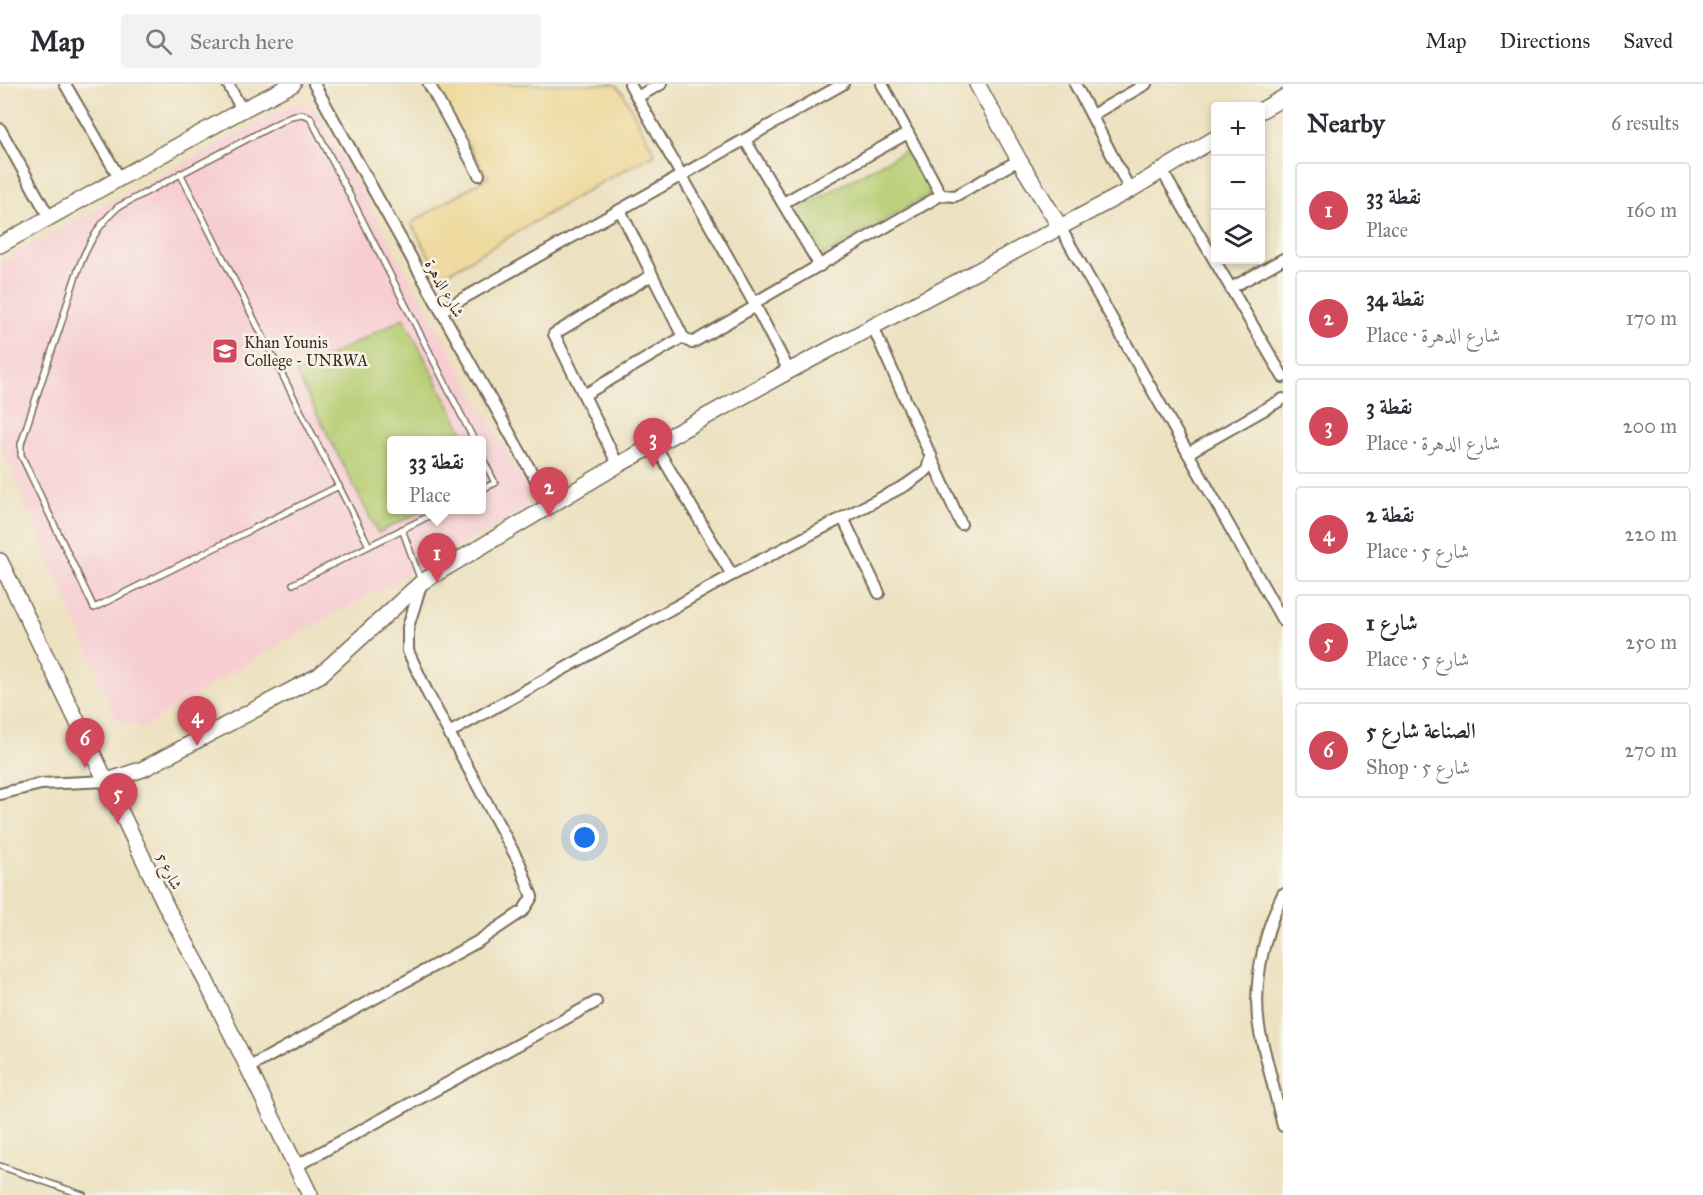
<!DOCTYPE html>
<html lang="en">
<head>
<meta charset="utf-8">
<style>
	body { margin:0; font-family:"IM FELL Great Primer",Amiri,serif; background:#f2f2f3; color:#2b2b33 }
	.controls { position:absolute; right:18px; top:18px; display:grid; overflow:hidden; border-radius:6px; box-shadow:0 3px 9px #0003 }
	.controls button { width:54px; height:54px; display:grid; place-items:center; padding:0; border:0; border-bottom:2px solid #e1e1e2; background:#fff; color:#2b2b33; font:30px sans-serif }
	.you { position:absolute; left:585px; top:754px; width:21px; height:21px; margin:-15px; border:4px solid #fff; border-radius:50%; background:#1a73e8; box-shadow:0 0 0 9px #1a73e833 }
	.badge { display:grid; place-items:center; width:39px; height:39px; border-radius:50%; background:#d1495b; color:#fff; font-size:20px; font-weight:700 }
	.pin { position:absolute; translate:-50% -50px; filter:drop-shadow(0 2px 3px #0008) }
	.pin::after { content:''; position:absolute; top:32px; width:21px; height:18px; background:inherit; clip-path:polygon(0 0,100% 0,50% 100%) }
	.popup { position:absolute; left:387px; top:352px; width:99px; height:78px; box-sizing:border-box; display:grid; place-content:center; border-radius:6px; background:#fff; filter:drop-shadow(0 2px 4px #0005); font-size:20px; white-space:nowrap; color:#7c7c81 }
	.popup b { font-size:22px; color:#2b2b33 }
	.popup::after { content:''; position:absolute; left:50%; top:100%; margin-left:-12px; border:12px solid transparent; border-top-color:#fff }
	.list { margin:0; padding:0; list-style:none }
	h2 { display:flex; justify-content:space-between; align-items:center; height:78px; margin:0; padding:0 24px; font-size:26px }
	h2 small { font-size:20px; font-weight:400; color:#7c7c81 }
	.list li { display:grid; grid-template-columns:39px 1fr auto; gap:18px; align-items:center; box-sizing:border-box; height:96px; margin:0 12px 12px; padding:0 12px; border:2px solid #e1e1e2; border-radius:6px }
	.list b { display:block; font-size:22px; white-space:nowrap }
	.list p { margin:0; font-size:20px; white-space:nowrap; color:#7c7c81 }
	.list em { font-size:20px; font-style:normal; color:#7c7c81 }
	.icon { flex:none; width:33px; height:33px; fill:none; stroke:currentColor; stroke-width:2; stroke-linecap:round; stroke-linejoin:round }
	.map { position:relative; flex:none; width:1283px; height:1111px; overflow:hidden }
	header { display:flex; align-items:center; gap:36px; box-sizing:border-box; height:84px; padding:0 30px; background:#fff; border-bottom:2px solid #e1e1e2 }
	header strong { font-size:28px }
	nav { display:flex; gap:33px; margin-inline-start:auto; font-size:21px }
	.search { width:420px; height:54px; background:#f2f2f3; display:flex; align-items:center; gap:15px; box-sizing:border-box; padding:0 21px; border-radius:6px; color:#7c7c81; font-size:22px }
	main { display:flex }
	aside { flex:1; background:#fff }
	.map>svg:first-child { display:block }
	.built { fill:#f7cfd3; fill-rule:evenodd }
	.green { fill:#b6cc71; stroke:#787b48; stroke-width:1.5 }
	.sand { fill:#eeda9e; stroke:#94825e; stroke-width:1.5 }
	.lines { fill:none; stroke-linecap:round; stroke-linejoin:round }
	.lane-casing { stroke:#796a57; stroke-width:8 }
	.street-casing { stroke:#796a57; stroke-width:14 }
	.secondary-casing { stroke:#796a57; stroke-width:18 }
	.lane { stroke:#fff; stroke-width:5 }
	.street { stroke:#fff; stroke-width:10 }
	.secondary { stroke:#fff; stroke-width:15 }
	.labels { text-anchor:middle; stroke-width:5; stroke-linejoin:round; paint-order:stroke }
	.street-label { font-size:16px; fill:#3b2a1e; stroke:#f7f3e8 }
	.poi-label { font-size:16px; fill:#3b2a1e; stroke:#f7f3e8; text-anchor:start }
</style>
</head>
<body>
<header>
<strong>Map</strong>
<div class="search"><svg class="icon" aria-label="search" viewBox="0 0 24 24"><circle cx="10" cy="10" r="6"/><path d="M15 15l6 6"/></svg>Search here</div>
<nav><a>Map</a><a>Directions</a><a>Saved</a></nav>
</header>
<main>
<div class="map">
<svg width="1283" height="1111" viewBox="0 0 1283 1111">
	<rect width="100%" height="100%" fill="#f7f3e8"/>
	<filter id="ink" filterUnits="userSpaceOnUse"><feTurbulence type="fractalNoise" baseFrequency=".0167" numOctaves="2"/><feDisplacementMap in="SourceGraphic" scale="12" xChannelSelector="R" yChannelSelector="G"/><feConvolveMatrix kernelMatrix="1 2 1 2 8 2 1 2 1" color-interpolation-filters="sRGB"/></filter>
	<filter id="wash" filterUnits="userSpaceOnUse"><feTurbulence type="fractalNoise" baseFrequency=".008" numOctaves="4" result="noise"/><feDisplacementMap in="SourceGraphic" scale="24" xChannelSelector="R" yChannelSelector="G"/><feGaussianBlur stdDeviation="1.35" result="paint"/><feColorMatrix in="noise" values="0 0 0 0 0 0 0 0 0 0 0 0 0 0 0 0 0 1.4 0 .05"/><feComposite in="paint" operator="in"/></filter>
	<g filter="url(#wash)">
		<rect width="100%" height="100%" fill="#ece1c0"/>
		<path class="built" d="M 295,19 L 313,20 L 529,408 L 524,427 L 288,555 L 141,644 L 117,635 L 0,360 L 0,178 ZM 392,356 L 482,356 L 482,426 L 392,426 Z"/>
		<g class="green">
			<polygon points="910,64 936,107 822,172 798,133 802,123"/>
			<polygon points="404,234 467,356 392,356 392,426 423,426 378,449 296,289"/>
		</g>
		<polygon class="sand" points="431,0 615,0 623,9 655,70 600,99 441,193 411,139 488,93"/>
	</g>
	<g filter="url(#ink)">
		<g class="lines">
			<defs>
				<g id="lane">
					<polyline points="180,89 369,462"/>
					<polyline points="482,373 495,399 482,405"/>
					<path d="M 339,402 L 94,524 L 21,371 L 21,360 C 33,322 46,284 59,246 C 73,203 82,154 118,123 L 291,32 L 302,30 L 310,33 L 474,356"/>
					<polyline points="402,445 421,497"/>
					<polyline points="293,500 441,426"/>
					<polyline points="0,1082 83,1111"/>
				</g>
				<g id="street">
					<polyline points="65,0 120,95"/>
					<polyline points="228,0 242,26"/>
					<polyline points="314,0 551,423"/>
					<polyline points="429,0 479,91"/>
					<polyline points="630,0 637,13"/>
					<polyline points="661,0 637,13 754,219 789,287"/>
					<polyline points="1075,0 1130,106"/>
					<polyline points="1092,31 1146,0"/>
					<polyline points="0,45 49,133"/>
					<polyline points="745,56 820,182"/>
					<polyline points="1162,87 1283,293"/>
					<polyline points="941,111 955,112 1019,76"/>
					<polyline points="783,119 908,49"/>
					<polyline points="1060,143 1283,537"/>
					<polyline points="1231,204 1283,175"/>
					<polyline points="754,219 941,111 882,0"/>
					<polyline points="441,227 843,0"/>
					<polyline points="873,243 961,440"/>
					<polyline points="683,253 692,259 756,222"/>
					<polyline points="584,311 683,253 620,126"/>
					<polyline points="655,361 732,491 906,401 927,386 931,371"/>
					<polyline points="1188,369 1283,315"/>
					<polyline points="618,381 554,250 652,191"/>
					<polyline points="843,434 879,509"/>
					<polyline points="449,649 732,491"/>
					<polyline points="0,710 41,700 107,697"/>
					<path d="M 1283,810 C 1262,851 1250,912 1262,957 C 1269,986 1276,1014 1283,1042"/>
					<polyline points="248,984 477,858 523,827 532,813 520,780 428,610 408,567 408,543 421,501"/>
					<polyline points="296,1082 596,918"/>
				</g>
				<g id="secondary">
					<polyline points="977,0 1019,76 1060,143"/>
					<polyline points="1260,27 1283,14"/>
					<polyline points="0,161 242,26 293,0"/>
					<polyline points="0,477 168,826 198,881 310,1111"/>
					<polyline points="107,697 143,685 320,591 422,498 618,381 789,287 1130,106 1216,54"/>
				</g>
			</defs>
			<use href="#lane" class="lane-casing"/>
			<use href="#street" class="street-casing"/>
			<use href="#secondary" class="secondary-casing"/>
			<use href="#lane" class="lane"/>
			<use href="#street" class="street"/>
			<use href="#secondary" class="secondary"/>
		</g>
	</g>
	<defs>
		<symbol id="university-square" viewBox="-11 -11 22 22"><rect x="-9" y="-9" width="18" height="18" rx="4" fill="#d1495b" stroke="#f7f3e8"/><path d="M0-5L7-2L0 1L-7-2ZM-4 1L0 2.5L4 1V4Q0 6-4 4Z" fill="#fff"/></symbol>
	</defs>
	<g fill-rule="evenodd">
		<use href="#university-square" x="210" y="252" width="30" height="30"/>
	</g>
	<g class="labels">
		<g class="street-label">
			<text transform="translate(445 204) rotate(61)" y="6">شارع الدهرة</text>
			<text transform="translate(170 787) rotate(65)" y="6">شارع 5</text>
		</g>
		<g class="poi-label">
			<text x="244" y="264">Khan Younis<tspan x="244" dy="18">College - UNRWA</tspan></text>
		</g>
	</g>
</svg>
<div class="controls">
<button>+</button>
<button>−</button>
<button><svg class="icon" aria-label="layers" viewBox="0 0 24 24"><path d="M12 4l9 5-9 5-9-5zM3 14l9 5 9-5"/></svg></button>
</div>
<div class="you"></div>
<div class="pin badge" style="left:437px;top:499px">1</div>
<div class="popup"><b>نقطة 33</b>Place</div>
<div class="pin badge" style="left:549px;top:433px">2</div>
<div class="pin badge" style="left:653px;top:384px">3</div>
<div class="pin badge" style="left:197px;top:662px">4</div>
<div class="pin badge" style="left:118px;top:739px">5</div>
<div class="pin badge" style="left:85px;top:684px">6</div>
</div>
<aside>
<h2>Nearby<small>6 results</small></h2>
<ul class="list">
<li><span class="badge">1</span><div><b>نقطة 33</b><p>Place</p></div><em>160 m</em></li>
<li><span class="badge">2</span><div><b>نقطة 34</b><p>Place · شارع الدهرة</p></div><em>170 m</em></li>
<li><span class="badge">3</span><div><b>نقطة 3</b><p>Place · شارع الدهرة</p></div><em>200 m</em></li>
<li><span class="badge">4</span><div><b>نقطة 2</b><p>Place · شارع 5</p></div><em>220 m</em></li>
<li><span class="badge">5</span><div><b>شارع 1</b><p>Place · شارع 5</p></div><em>250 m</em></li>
<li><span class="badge">6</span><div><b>الصناعة شارع 5</b><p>Shop · شارع 5</p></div><em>270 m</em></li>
</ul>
</aside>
</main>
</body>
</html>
